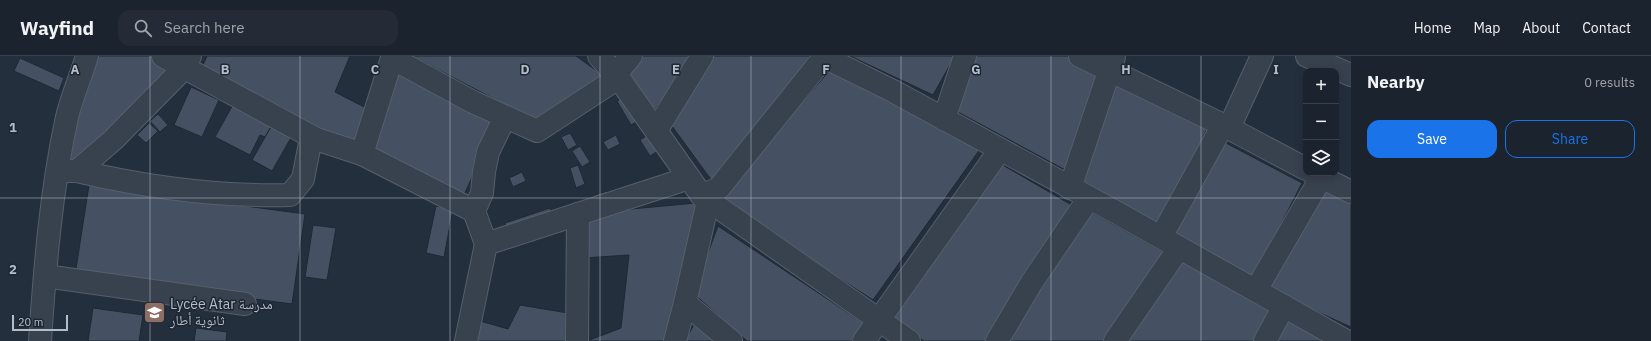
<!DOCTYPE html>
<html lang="en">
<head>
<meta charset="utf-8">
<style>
	body { margin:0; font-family:"IBM Plex Sans","Noto Naskh Arabic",sans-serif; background:#242b36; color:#f1f3f6 }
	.controls { position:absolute; right:12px; top:12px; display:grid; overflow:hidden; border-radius:8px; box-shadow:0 2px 10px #0003 }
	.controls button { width:36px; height:36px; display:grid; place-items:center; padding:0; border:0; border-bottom:1px solid #39404a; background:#1b232e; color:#f1f3f6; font:20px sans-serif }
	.scale { position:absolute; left:12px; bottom:10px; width:56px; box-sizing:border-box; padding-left:4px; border:2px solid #b4bcc9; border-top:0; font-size:11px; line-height:14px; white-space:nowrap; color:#b4bcc9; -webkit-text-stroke:3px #1d2633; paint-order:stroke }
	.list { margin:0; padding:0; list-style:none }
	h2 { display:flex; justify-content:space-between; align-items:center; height:52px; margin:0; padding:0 16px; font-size:17px }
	h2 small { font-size:13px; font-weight:400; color:#a0a4aa }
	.actions { display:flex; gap:8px; padding:12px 16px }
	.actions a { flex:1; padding:9px 0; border:1px solid #1a73e8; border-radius:12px; text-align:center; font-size:14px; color:#1a73e8 }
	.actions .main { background:#1a73e8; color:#fff }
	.icon { flex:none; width:22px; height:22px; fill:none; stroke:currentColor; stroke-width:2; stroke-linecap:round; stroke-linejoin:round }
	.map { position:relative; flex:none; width:1351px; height:285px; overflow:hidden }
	header { display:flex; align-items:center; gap:24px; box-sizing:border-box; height:56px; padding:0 20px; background:#1b232e; border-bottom:1px solid #39404a }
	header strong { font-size:19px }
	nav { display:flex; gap:22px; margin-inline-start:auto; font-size:14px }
	.search { width:280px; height:36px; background:#242b36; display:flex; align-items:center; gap:10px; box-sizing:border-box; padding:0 14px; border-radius:12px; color:#a0a4aa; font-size:15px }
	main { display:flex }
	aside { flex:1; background:#1b232e }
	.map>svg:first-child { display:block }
	.building { fill:#455162; stroke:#1f2835 }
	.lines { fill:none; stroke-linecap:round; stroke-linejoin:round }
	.minor-casing { stroke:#565f6c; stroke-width:24 }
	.minor { stroke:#38414e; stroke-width:22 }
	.grid { fill:none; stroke:#b4bcc9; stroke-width:1; stroke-opacity:0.55 }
	.labels { text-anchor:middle; stroke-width:3; stroke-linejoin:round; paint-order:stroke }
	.poi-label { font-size:14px; fill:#b4bcc9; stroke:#1d2633; text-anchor:start }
	.grid-label { font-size:13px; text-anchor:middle; font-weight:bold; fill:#b4bcc9; stroke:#1d2633; stroke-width:3; stroke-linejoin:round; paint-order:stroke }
</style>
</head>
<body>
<header>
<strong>Wayfind</strong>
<div class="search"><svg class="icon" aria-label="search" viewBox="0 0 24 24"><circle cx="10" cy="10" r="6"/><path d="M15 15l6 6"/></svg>Search here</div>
<nav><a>Home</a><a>Map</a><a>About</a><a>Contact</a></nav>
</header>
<main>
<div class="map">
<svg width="1351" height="285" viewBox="0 0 1351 285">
	<rect width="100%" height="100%" fill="#242f3e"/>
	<g class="building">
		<polygon points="95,0 153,0 171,10 80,107 65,103"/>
		<polygon points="207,0 350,0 335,36 370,54 357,90 199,18"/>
		<polygon points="412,0 576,0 607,22 540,67"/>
		<polygon points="638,0 693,0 654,55 627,14"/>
		<polygon points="708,0 810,0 715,129 669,66"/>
		<polygon points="850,0 955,0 933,39"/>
		<polygon points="974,0 1076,0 1103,12 1069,116 956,55"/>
		<polygon points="20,2 64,22 59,35 14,15"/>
		<polygon points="835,8 983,89 873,244 719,144"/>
		<polygon points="395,11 495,68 476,97 479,106 463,141 368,94"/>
		<polygon points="1118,25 1209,68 1162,171 1076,127"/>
		<polygon points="191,31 219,44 202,81 174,69"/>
		<polygon points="624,41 638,65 631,69 617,45"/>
		<polygon points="235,45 272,69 265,81 260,79 250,99 215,81"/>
		<polygon points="158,58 168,69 160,76 150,65"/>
		<polygon points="149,67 158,75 146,87 137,79"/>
		<polygon points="272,69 292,80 272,115 252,104"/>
		<polygon points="570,77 577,89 568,94 561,81"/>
		<polygon points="616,79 620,88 608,94 603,86"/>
		<polygon points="648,79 658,95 650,100 640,84"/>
		<polygon points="1224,86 1302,127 1251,227 1167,175"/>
		<polygon points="580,90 590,106 582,111 572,95"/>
		<polygon points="1001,108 1075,151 987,285 924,285 893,264"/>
		<polygon points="578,109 585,128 576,132 570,112"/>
		<polygon points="522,116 526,125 513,131 509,122"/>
		<polygon points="1320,128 1351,144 1351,271 1260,230"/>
		<polygon points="89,129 305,158 292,248 75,219"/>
		<polygon points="608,135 610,144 597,148 594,139"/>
		<polygon points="696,147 680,250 671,285 587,285 621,272 629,199 583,202 586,161 610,155"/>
		<polygon points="436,150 453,153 444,201 426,197"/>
		<polygon points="550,152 553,163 508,177 505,167"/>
		<polygon points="1086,153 1167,198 1109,285 1006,285"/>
		<polygon points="313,169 336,172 327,224 305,221"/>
		<polygon points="718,170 865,268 853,285 747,285 693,237"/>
		<polygon points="1180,201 1269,254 1254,285 1123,285"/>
		<polygon points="520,249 580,259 583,285 470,285 473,263 508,273"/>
		<polygon points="93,252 143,259 139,285 88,285"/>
		<polygon points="1282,261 1333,285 1271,285"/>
		<polygon points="696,265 718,285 685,285"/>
		<polygon points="196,272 227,276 226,285 194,285"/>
	</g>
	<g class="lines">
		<defs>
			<g id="minor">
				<polyline points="163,0 316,83"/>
				<polyline points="599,0 623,28 702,140 909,285"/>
				<polyline points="1080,0 1223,69 1306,113"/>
				<polyline points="1307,0 1351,19"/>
				<polyline points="824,1 893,35 1112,154 1346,285"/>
				<polyline points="615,19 631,0"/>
				<polyline points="505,61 488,96 484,116 482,137 474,155 362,98 392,2 473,46 537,75 618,22"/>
				<polyline points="944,63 965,0"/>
				<polyline points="1229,72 1262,0"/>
				<polyline points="656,75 702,0"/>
				<polyline points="66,115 77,115 113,84 184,12 190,0"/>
				<path d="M 77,115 C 146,131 219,141 290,139 L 303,123 L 310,87 L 316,83 L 362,98"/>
				<polyline points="1313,117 1351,136"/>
				<polyline points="1070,132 1114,1"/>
				<polyline points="702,140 719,132 825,0"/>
				<polyline points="708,145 685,247 731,285"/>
				<polyline points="474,155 486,188 689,122"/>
				<polyline points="1161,181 1223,69"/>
				<polyline points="45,220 245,248"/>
				<polyline points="1256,234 1321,122"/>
				<path d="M 40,285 C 45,210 51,135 67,61 C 72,40 81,20 87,0"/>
				<polyline points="466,285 486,188"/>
				<polyline points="577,285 578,158"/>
				<polyline points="675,285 685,247"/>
				<polyline points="864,285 1000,94"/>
				<polyline points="997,285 1032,226 1089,142"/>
				<polyline points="1115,285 1179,192"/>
				<polyline points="1265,285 1284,250"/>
			</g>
		</defs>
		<use href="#minor" class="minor-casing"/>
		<use href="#minor" class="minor"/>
	</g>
	<path class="grid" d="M 150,0 L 150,285M 300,0 L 300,285M 450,0 L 450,285M 600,0 L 600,285M 751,0 L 751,285M 901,0 L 901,285M 1051,0 L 1051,285M 1201,0 L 1201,285M 0,142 L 1351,142"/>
	<defs>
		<symbol id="school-square" viewBox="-11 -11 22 22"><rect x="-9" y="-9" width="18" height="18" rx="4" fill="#8d6e63" stroke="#1d2633"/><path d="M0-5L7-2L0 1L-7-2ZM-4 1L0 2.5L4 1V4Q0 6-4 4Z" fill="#fff"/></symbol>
	</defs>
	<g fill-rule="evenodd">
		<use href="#school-square" x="142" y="244" width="25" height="25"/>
	</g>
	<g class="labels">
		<g class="poi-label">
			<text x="170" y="253">Lycée Atar مدرسة<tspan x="170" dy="16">ثانوية أطار</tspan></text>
		</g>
	</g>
	<g class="grid-label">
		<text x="75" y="18">A</text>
		<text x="225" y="18">B</text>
		<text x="375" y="18">C</text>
		<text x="525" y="18">D</text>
		<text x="676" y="18">E</text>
		<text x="826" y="18">F</text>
		<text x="976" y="18">G</text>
		<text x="1126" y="18">H</text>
		<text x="1276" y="18">I</text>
		<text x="13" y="76">1</text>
		<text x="13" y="218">2</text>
	</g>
</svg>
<div class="controls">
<button>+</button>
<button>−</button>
<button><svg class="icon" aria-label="layers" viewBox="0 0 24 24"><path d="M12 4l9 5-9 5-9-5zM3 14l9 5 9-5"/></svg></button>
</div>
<div class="scale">20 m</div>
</div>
<aside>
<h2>Nearby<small>0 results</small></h2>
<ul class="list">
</ul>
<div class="actions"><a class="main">Save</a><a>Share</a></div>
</aside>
</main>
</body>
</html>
